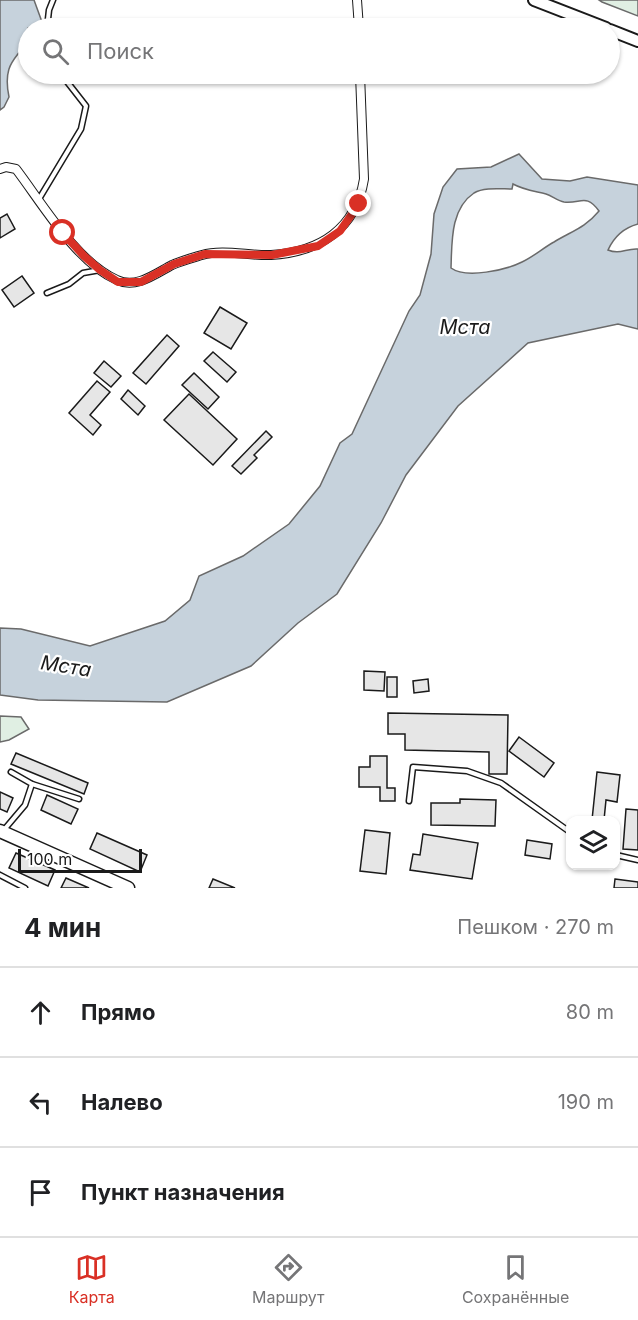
<!DOCTYPE html>
<html lang="ru">
<head>
<meta charset="utf-8">
<style>
	body { margin:0; font-family:Inter,sans-serif; background:#f2f2f2; color:#202124 }
	.controls { position:absolute; right:18px; bottom:18px; display:grid; overflow:hidden; border-radius:12px; box-shadow:0 2px 4px #0004 }
	.controls button { width:54px; height:54px; display:grid; place-items:center; padding:0; border:0; border-bottom:2px solid #e0e0e0; background:#fff; color:#202124; font:30px sans-serif }
	.scale { position:absolute; left:18px; bottom:15px; width:124px; box-sizing:border-box; padding-left:6px; border:3px solid #1a1a1a; border-top:0; font-size:16px; line-height:21px; white-space:nowrap; color:#1a1a1a; -webkit-text-stroke:4px #fff; paint-order:stroke }
	.stop { position:absolute; width:18px; height:18px; margin:-14px; border:4px solid #d93025; border-radius:50%; background:#fff }
	.stop.end { background:#d93025; border-color:#fff; box-shadow:0 2px 6px #0008 }
	.list { margin:0; padding:0; list-style:none }
	h2 { display:flex; justify-content:space-between; align-items:center; height:78px; margin:0; padding:0 24px; font-size:26px }
	h2 small { font-size:20px; font-weight:400; color:#757577 }
	.list li { display:grid; grid-template-columns:39px 1fr auto; gap:18px; align-items:center; box-sizing:border-box; height:90px; padding:0 24px; border-top:2px solid #e0e0e0 }
	.list b { display:block; font-size:22px; white-space:nowrap }
	.list em { font-size:20px; font-style:normal; color:#757577 }
	.icon { flex:none; width:33px; height:33px; fill:none; stroke:currentColor; stroke-width:2; stroke-linecap:round; stroke-linejoin:round }
	.map { position:relative; flex:none; width:638px; height:888px; overflow:hidden }
	.search { position:absolute; background:#fff; box-shadow:0 2px 4px #0004; left:18px; right:18px; top:18px; height:66px; display:flex; align-items:center; gap:15px; box-sizing:border-box; padding:0 21px; border-radius:33px; color:#757577; font-size:22px }
	.sheet { height:348px; background:#fff }
	nav { display:flex; justify-content:space-around; align-items:center; box-sizing:border-box; height:84px; border-top:2px solid #e0e0e0; background:#fff; font-size:16px; color:#757577 }
	nav a { display:grid; justify-items:center; gap:3px }
	nav .on { color:#d93025 }
	.map>svg:first-child { display:block }
	.green { fill:#e0efe3; stroke:#6a6a6a; stroke-width:1.5 }
	.water { fill:#c6d2dc; stroke:#6a6a6a; stroke-width:1.5; fill-rule:evenodd }
	.building { fill:#e6e6e6; stroke:#1a1a1a; stroke-width:1.5 }
	.lines { fill:none; stroke-linecap:round; stroke-linejoin:round }
	.lane-casing { stroke:#1a1a1a; stroke-width:7 }
	.street-casing { stroke:#1a1a1a; stroke-width:10 }
	.secondary-casing { stroke:#1a1a1a; stroke-width:14 }
	.primary-casing { stroke:#1a1a1a; stroke-width:15 }
	.lane { stroke:#fff; stroke-width:4 }
	.street { stroke:#fff; stroke-width:8 }
	.secondary { stroke:#fff; stroke-width:10 }
	.primary { stroke:#fff; stroke-width:12 }
	.route { stroke:#d93025; stroke-width:8 }
	.labels { text-anchor:middle; stroke-width:4.5; stroke-linejoin:round; paint-order:stroke }
	.water-label { font-size:20px; font-style:italic; fill:#1a1a1a; stroke:#fff }
</style>
</head>
<body>
<div class="map">
<svg width="638" height="888" viewBox="0 0 638 888">
	<rect width="100%" height="100%" fill="#fff"/>
	<g class="green">
		<polygon points="599,0 638,0 638,16 602,2"/>
		<polygon points="0,716 21,717 29,729 9,740 0,742"/>
	</g>
	<g class="water">
		<path d="M 0,0 L 34,0 L 42,22 L 38,28 L 28,28 C 28,59 0,53 9,97 L 4,107 L 0,110 Z"/>
		<path d="M 519,154 L 542,179 L 570,181 L 587,177 L 638,185 L 638,224 C 623,228 614,237 608,250 C 620,255 626,248 638,249 L 638,329 L 618,324 L 528,343 L 458,406 L 406,475 L 381,523 L 337,594 L 298,623 L 251,666 L 167,702 L 38,700 L 0,695 L 0,628 L 21,629 L 90,646 L 165,621 L 190,600 L 199,576 L 243,556 L 289,524 L 320,486 L 340,443 L 352,434 L 409,311 L 420,295 L 431,254 L 434,214 L 443,187 L 457,169 L 491,167 ZM 513,184 C 524,190 534,191 546,194 C 552,196 558,201 564,202 C 581,204 586,193 599,211 C 585,228 572,231 554,242 C 543,248 533,257 522,262 C 506,270 466,279 451,268 C 452,243 450,209 474,193 C 484,187 500,189 512,189 Z"/>
	</g>
	<g class="building">
		<polygon points="7,214 15,229 0,238 0,218"/>
		<polygon points="22,276 34,293 14,307 2,290"/>
		<polygon points="220,307 247,323 231,349 204,333"/>
		<polygon points="167,335 179,346 146,384 133,373"/>
		<polygon points="213,352 236,372 227,382 204,361"/>
		<polygon points="104,361 121,376 111,387 94,373"/>
		<polygon points="194,373 219,397 208,409 182,385"/>
		<polygon points="97,381 110,392 90,415 101,425 93,435 69,413"/>
		<polygon points="128,390 145,406 138,415 121,399"/>
		<polygon points="189,394 237,439 213,465 164,420"/>
		<polygon points="266,431 272,437 254,455 257,458 241,474 232,466"/>
		<polygon points="364,671 385,672 384,691 364,690"/>
		<rect x="387" y="677" width="10" height="20"/>
		<polygon points="428,679 429,691 414,693 413,681"/>
		<polygon points="388,713 508,715 507,774 489,774 489,752 405,750 405,734 388,734"/>
		<polygon points="519,737 554,763 544,777 509,751"/>
		<polygon points="16,753 88,783 84,794 11,764"/>
		<polygon points="370,756 387,756 387,788 395,788 395,801 380,801 380,787 359,787 359,767 370,767"/>
		<polygon points="597,772 620,775 617,802 606,800 604,820 592,820"/>
		<polygon points="0,792 13,798 7,812 0,809"/>
		<polygon points="47,795 78,809 71,824 41,810"/>
		<polygon points="460,799 496,800 495,826 431,825 431,803 460,803"/>
		<polygon points="626,809 638,810 638,850 623,849"/>
		<polygon points="365,830 390,833 386,874 360,871"/>
		<polygon points="97,833 147,855 140,872 90,849"/>
		<polygon points="423,834 478,843 472,879 410,870 413,854 420,855"/>
		<polygon points="527,840 552,844 550,859 525,855"/>
		<polygon points="16,853 55,870 48,886 9,868"/>
		<polygon points="66,878 89,888 61,888"/>
		<polygon points="213,879 235,888 209,888"/>
		<polygon points="615,879 638,882 638,888 614,888"/>
	</g>
	<g class="lines">
		<defs>
			<g id="lane">
				<polyline points="47,28 49,10 53,0"/>
				<polyline points="39,199 81,129 86,106 61,74"/>
				<polyline points="47,293 69,284 83,273 100,270"/>
				<polyline points="32,784 79,799"/>
				<polyline points="409,801 413,767 467,771 501,783 570,832"/>
				<polyline points="3,831 25,805 32,784 11,772"/>
				<polyline points="616,855 638,860"/>
				<polyline points="0,875 25,888"/>
			</g>
			<g id="street">
				<polyline points="357,0 359,28"/>
				<path d="M 0,169 L 6,167 L 16,169 C 42,203 76,262 117,280 C 136,289 155,274 172,265 C 181,261 192,258 202,255 C 222,249 250,256 271,255 C 320,252 356,229 364,179 L 360,74"/>
			</g>
			<g id="secondary">
				<polyline points="534,0 606,28"/>
				<polyline points="610,30 638,41"/>
			</g>
			<polyline id="primary" points="0,831 128,888"/>
		</defs>
		<use href="#lane" class="lane-casing"/>
		<use href="#street" class="street-casing"/>
		<use href="#secondary" class="secondary-casing"/>
		<use href="#primary" class="primary-casing"/>
		<use href="#lane" class="lane"/>
		<use href="#street" class="street"/>
		<use href="#secondary" class="secondary"/>
		<use href="#primary" class="primary"/>
	</g>
	<g class="lines">
		<polyline class="route" points="63,233 84,256 100,270 118,282 141,282 174,264 205,254 272,255 318,246 340,231 359,204"/>
	</g>
	<g class="labels">
		<g class="water-label">
			<text x="465" y="334">Мста</text>
			<text transform="translate(66 666) rotate(9)" y="7">Мста</text>
		</g>
	</g>
</svg>
<div class="controls">
<button><svg class="icon" aria-label="layers" viewBox="0 0 24 24"><path d="M12 4l9 5-9 5-9-5zM3 14l9 5 9-5"/></svg></button>
</div>
<div class="scale">100 m</div>
<div class="stop" style="left:63px;top:233px"></div>
<div class="stop end" style="left:359px;top:204px"></div>
<div class="search"><svg class="icon" aria-label="search" viewBox="0 0 24 24"><circle cx="10" cy="10" r="6"/><path d="M15 15l6 6"/></svg>Поиск</div>
</div>
<section class="sheet">
<h2>4 мин<small>Пешком · 270 m</small></h2>
<ul class="list">
<li><svg class="icon" aria-label="ahead" viewBox="0 0 24 24"><path d="M12 20V5M6 11l6-6 6 6"/></svg><div><b>Прямо</b></div><em>80 m</em></li>
<li><svg class="icon" aria-label="left" viewBox="0 0 24 24"><path d="M17 20v-9H6M10 6l-5 5 5 5"/></svg><div><b>Налево</b></div><em>190 m</em></li>
<li><svg class="icon" aria-label="arrive" viewBox="0 0 24 24"><path d="M6 21V4h12l-3 4 3 4H6"/></svg><div><b>Пункт назначения</b></div></li>
</ul>
</section>
<nav>
<a class="on"><svg class="icon" aria-label="map" viewBox="0 0 24 24"><path d="M3 6l6-2 6 2 6-2v14l-6 2-6-2-6 2zM9 4v14M15 6v14"/></svg>Карта</a>
<a><svg class="icon" aria-label="directions" viewBox="0 0 24 24"><path d="M12 3l9 9-9 9-9-9zM9 14v-3h6M13 9l2 2-2 2"/></svg>Маршрут</a>
<a><svg class="icon" aria-label="saved" viewBox="0 0 24 24"><path d="M7 4h10v16l-5-4-5 4z"/></svg>Сохранённые</a>
</nav>
</body>
</html>
